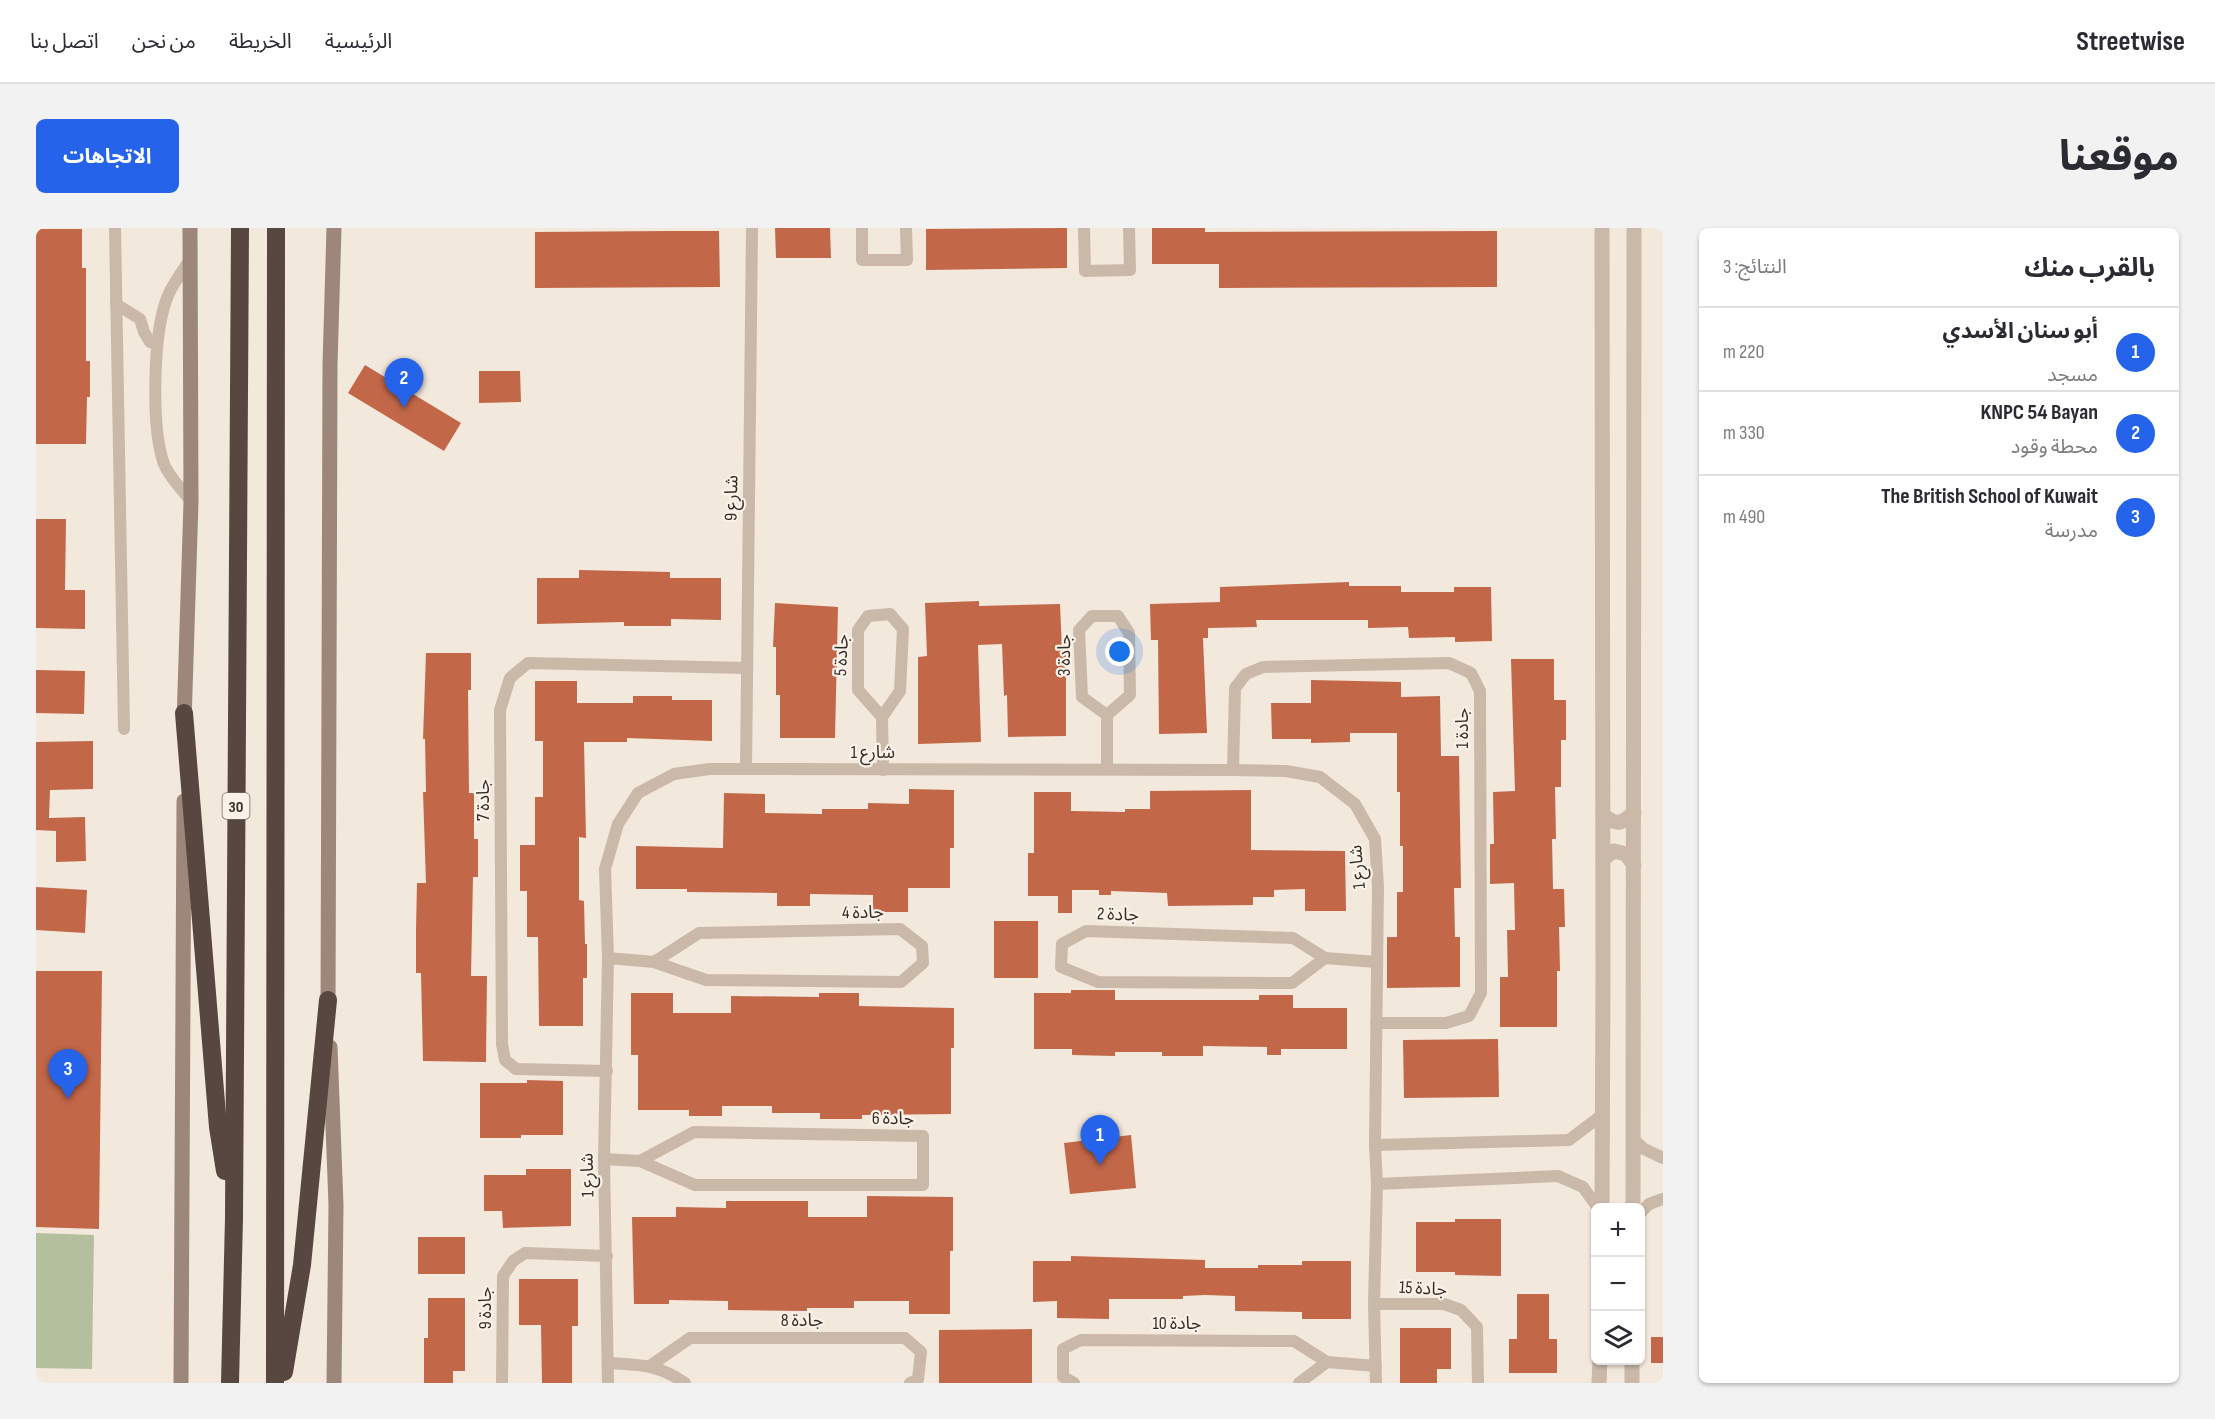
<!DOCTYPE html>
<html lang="ar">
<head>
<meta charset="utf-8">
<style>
	body { margin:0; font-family:"Sofia Sans Condensed","Noto Sans Arabic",sans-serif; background:#f2f2f3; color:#2b2b33; direction:rtl }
	.controls { position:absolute; right:18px; bottom:18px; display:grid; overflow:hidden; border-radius:9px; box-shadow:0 2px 4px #0004 }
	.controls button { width:54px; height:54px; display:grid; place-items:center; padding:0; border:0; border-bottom:2px solid #e1e1e2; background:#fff; color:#2b2b33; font:30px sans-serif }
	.you { position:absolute; left:1084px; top:424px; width:21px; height:21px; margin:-15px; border:4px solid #fff; border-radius:50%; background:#1a73e8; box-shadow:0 0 0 9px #1a73e833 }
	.badge { display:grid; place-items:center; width:39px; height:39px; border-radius:50%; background:#2563eb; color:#fff; font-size:20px; font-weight:700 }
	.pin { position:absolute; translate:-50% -50px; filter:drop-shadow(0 2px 3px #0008) }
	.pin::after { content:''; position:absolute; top:32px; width:21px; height:18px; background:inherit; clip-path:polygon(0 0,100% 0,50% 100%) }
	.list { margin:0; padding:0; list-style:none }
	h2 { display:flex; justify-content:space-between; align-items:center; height:78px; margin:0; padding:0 24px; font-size:26px }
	h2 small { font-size:20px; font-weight:400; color:#7c7c81 }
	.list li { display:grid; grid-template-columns:39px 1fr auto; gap:18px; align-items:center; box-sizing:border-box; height:84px; padding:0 24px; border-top:2px solid #e1e1e2 }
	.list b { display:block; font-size:22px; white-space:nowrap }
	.list p { margin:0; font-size:20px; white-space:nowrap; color:#7c7c81 }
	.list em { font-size:20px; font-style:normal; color:#7c7c81 }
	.icon { flex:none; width:33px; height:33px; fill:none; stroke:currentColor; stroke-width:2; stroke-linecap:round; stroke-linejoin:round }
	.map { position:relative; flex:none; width:1627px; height:1155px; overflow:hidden; direction:ltr; border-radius:9px }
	header { display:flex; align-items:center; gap:36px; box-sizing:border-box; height:84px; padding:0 30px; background:#fff; border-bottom:2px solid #e1e1e2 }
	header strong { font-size:28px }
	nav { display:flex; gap:33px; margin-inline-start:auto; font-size:21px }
	.intro { display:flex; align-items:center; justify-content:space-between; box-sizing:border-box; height:144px; padding:0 36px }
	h1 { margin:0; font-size:42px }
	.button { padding:15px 27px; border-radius:9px; background:#2563eb; color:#fff; font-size:21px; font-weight:700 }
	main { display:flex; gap:36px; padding:0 36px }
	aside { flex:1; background:#fff; border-radius:9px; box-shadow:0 2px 4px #0004 }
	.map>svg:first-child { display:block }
	.green { fill:#b4c09d }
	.building { fill:#c36749 }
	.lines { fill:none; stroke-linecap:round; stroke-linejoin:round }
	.minor { stroke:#cab8a8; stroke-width:12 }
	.tertiary { stroke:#cab8a8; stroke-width:15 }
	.secondary { stroke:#9d877a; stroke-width:15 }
	.motorway { stroke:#574740; stroke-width:18 }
	.labels { text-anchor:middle; stroke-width:4.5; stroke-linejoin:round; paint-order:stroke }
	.shield { fill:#f9f2e9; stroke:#716862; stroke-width:1.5 }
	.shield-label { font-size:16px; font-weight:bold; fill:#372d28 }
	.street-label { font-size:18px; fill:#372d28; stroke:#f9f2e9 }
</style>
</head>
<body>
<header>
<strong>Streetwise</strong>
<nav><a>الرئيسية</a><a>الخريطة</a><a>من نحن</a><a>اتصل بنا</a></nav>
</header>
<div class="intro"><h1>موقعنا</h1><a class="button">الاتجاهات</a></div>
<main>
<aside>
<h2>بالقرب منك<small>النتائج: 3</small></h2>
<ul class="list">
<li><span class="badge">1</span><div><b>أبو سنان الأسدي</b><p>مسجد</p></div><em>220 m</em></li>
<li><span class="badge">2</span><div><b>KNPC 54 Bayan</b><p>محطة وقود</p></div><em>330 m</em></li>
<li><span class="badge">3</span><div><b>The British School of Kuwait</b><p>مدرسة</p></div><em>490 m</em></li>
</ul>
</aside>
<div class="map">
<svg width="1627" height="1155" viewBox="0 0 1627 1155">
	<rect width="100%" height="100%" fill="#f2e8dc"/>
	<polygon class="green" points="0,1005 58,1007 56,1141 0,1140"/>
	<g class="building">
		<polygon points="739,0 794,0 795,30 740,30"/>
		<polygon points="1031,0 1031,40 890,42 890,1"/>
		<polygon points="1116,0 1169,0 1169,4 1461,3 1461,59 1183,60 1183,36 1116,36"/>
		<polygon points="0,1 46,1 46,40 50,40 50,133 54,133 54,169 51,169 50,216 0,216"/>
		<polygon points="633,3 683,3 684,59 499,60 499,4"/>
		<polygon points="329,137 425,195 408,223 312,165"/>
		<polygon points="443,143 484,143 485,174 443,175"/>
		<polygon points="0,291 30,291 29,362 49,362 49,401 0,400"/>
		<polygon points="543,342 634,344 634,350 685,350 685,392 635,391 635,398 588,398 588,394 501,396 501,350 543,350"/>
		<polygon points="1313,354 1313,358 1365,358 1365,364 1418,364 1418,359 1455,359 1456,413 1419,414 1419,409 1373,410 1372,399 1332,400 1332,392 1220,392 1221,399 1172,400 1172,410 1167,410 1171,505 1123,506 1122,412 1115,412 1114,376 1184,374 1184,359"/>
		<polygon points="943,373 943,378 1024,376 1026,423 1030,423 1030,508 972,509 971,467 968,468 966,416 942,417 945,514 882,516 882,429 891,428 889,375"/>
		<polygon points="739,375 802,379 799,510 744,510 744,467 740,467 740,419 737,419"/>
		<polygon points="390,425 435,425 435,462 432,462 433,565 438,565 438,611 442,611 442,649 437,649 435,748 451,748 450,834 387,833 385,745 380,745 380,702 381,655 390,655 387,564 390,564 389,511 387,511"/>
		<polygon points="1475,431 1518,431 1518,472 1530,472 1530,512 1525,512 1525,559 1519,559 1520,611 1516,611 1517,661 1528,661 1529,699 1523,699 1524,743 1521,743 1521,799 1464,799 1464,749 1472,749 1471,702 1479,702 1478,655 1454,656 1454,616 1458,616 1457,564 1479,563"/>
		<polygon points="0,442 49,443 48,486 0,485"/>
		<polygon points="1275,452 1365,454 1365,469 1404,468 1405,528 1423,528 1425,660 1418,660 1419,709 1424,709 1424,759 1351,760 1351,709 1361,709 1361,664 1367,664 1367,618 1364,618 1364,564 1361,564 1361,505 1314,505 1314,514 1275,515 1275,511 1236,511 1235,475 1275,475"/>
		<polygon points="499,453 541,453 541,475 597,475 597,468 636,468 636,472 676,472 676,513 591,510 591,514 548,514 550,610 543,609 543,672 548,673 549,716 551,716 551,750 547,750 547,798 503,798 502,709 491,709 491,663 484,663 484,617 499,617 499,569 507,569 507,513 499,513"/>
		<polygon points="57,513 57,561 14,562 13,590 49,589 50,633 20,634 20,603 0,602 0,514"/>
		<polygon points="873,561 918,562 918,620 914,620 914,660 872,660 872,684 837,684 837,667 774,666 774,678 741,678 741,665 651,664 651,661 600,661 600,618 687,620 688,565 729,566 729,585 786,586 786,581 832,581 832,575 873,576"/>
		<polygon points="1215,562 1215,622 1309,623 1310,683 1269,683 1269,661 1238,662 1238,669 1217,669 1217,677 1132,678 1131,665 1075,663 1075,667 1063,667 1063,662 1036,662 1036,685 1022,685 1022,668 992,668 992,625 998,625 998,564 1035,564 1035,583 1089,584 1089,581 1114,581 1114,563"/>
		<polygon points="0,659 51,662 49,705 0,702"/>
		<rect x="958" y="693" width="44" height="57"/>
		<polygon points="0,743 66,743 63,1001 0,999"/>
		<polygon points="1035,762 1079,762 1079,772 1223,772 1223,767 1257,767 1257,780 1311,780 1311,821 1245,821 1245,827 1231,827 1231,819 1167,818 1167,828 1126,828 1126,824 1079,824 1079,828 1036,827 1036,821 998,821 998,765 1035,765"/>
		<polygon points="595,765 637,765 637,785 695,785 695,768 783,769 783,765 823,765 823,778 918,780 918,820 915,820 915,886 826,887 826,891 784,891 784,885 736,885 736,878 686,878 686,888 653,888 653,882 602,882 602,827 595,827"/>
		<polygon points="1462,811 1463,869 1368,870 1367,812"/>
		<polygon points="491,852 527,853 527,907 485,907 485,910 444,910 444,855 491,855"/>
		<polygon points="1095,907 1100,960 1034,966 1028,915"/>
		<polygon points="490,941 535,941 535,998 467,1000 466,983 448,983 448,947 490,947"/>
		<polygon points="831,968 917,969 917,1023 914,1023 914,1086 873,1086 873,1073 818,1073 818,1080 771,1080 771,1083 692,1082 692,1073 633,1072 633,1076 598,1076 596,989 640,989 640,979 690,980 690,973 772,973 772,989 831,989"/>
		<polygon points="1419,991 1465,991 1465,1048 1419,1047 1419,1044 1380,1044 1380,994 1419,994"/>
		<rect x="382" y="1009" width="47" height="37"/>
		<polygon points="1035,1028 1169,1032 1169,1040 1222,1040 1222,1037 1266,1037 1266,1033 1315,1033 1315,1091 1266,1091 1266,1084 1199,1083 1199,1068 1169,1067 1147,1068 1147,1071 1073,1071 1073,1091 1021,1090 1021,1073 997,1074 997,1033 1035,1033"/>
		<polygon points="483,1051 542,1051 542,1098 536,1098 536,1155 506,1155 505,1097 483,1097"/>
		<polygon points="1481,1066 1513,1066 1513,1111 1521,1111 1521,1145 1473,1145 1473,1111 1481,1111"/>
		<polygon points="392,1070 429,1070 429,1143 417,1143 417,1155 388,1155 388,1110 392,1110"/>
		<polygon points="1364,1100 1415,1100 1415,1141 1401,1141 1401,1155 1364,1155"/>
		<polygon points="996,1101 996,1155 903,1155 903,1102"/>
		<rect x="1615" y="1109" width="12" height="26"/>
	</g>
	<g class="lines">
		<g class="minor">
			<polyline points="79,0 88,501"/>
			<polyline points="826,0 826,32 871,32 870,0"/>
			<polyline points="1048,0 1049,43 1094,42 1093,0"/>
			<path d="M 155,30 C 147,43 136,56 131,70 C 117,106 115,200 128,236 C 133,249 147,262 155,274"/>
			<polyline points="80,76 104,91 108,104 114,114 120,115"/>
			<polyline points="846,489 822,462 822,402 832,388 854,386 867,401 864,463 846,489 847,542"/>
			<polyline points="1071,540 1071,487 1094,467 1093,405 1082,388 1056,388 1043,402 1046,469 1071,487"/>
			<polyline points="710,541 716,0"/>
			<polyline points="1197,542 1199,460 1210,446 1227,439 1413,435 1435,445 1444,463 1445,765 1433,788 1410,795 1340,795"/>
			<polyline points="572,730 618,734 663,705 864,701 886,718 887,735 865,754 670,752 618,734"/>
			<polyline points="1289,730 1256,755 1062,754 1025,739 1026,716 1050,703 1257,710 1289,730 1340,734"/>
			<polyline points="571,843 480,841 469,832 466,816 464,482 474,450 492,435 711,440"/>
			<polyline points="1597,911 1608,921 1627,930"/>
			<polyline points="1339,917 1533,912 1566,887"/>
			<polyline points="568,931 604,933 658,904 887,908 887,957 659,957 604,933"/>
			<polyline points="1341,956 1522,948 1547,959 1562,980"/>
			<polyline points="1604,985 1613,976 1627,971"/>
			<polyline points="1338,1076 1408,1076 1425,1082 1441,1099 1442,1155"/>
			<path d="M 572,1135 C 604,1137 621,1136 649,1155"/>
			<polyline points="614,1138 654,1110 869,1110 885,1124 882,1151 874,1155"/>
			<polyline points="466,1155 467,1048 477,1033 489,1025 571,1028"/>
			<polyline points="572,1155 568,931 572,730 569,641 582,596 602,565 638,546 673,541 1197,542 1250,543 1284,549 1319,576 1339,611 1342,659 1339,917 1341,956 1338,1076 1340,1155"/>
			<polyline points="1038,1155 1027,1149 1027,1121 1045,1112 1258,1113 1291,1134 1340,1138"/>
			<polyline points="1263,1155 1291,1134"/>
		</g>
		<g class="tertiary">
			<path d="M 1567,587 C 1582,598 1584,596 1598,585"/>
			<polyline points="1567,631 1578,623 1590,626 1598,637"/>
			<polyline points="1566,980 1567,745 1566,0"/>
			<polyline points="1597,980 1598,0"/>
			<polyline points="1563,1155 1564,1132"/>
			<polyline points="1596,1155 1596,1132"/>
		</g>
		<g class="secondary">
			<polyline points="148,495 155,274 154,0"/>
			<polyline points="292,783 294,137 298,0"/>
			<polyline points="294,819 300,977 298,1155"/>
			<polyline points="145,1155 148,573"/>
		</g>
		<g class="motorway">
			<polyline points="148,485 182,899 189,943"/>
			<polyline points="248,1144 266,1037 292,772"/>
			<polyline points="194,1155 198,990 204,0"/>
			<polyline points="239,1155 240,0"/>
		</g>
	</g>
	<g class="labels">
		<rect class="shield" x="186.5" y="565" width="27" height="26" rx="4.5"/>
		<g class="shield-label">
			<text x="200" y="584">30</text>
		</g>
		<g class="street-label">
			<text transform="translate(695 270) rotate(-89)" y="6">شارع 9</text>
			<text transform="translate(805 427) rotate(-87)" y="6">جادة 5</text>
			<text transform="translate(1028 427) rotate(-89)" y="6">جادة 3</text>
			<text transform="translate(1426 500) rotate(-90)" y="6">جادة 1</text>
			<text x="837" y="530">شارع 1</text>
			<text transform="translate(447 572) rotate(-90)" y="6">جادة 7</text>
			<text transform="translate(1321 639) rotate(-95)" y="6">شارع 1</text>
			<text transform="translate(827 684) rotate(-1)" y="6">جادة 4</text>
			<text transform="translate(1082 686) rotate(2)" y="6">جادة 2</text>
			<text transform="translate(857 890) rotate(1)" y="6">جادة 6</text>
			<text transform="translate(551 947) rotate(-91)" y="6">شارع 1</text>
			<text transform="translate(1387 1060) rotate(3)" y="6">جادة 15</text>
			<text transform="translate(449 1080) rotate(-90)" y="6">جادة 9</text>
			<text x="766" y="1098">جادة 8</text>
			<text x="1141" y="1101">جادة 10</text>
		</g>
	</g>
</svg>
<div class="controls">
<button>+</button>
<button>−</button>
<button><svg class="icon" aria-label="layers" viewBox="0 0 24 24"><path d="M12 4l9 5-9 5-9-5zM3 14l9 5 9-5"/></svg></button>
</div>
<div class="you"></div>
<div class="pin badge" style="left:1064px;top:937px">1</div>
<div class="pin badge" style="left:368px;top:180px">2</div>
<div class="pin badge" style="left:32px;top:871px">3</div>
</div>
</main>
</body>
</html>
